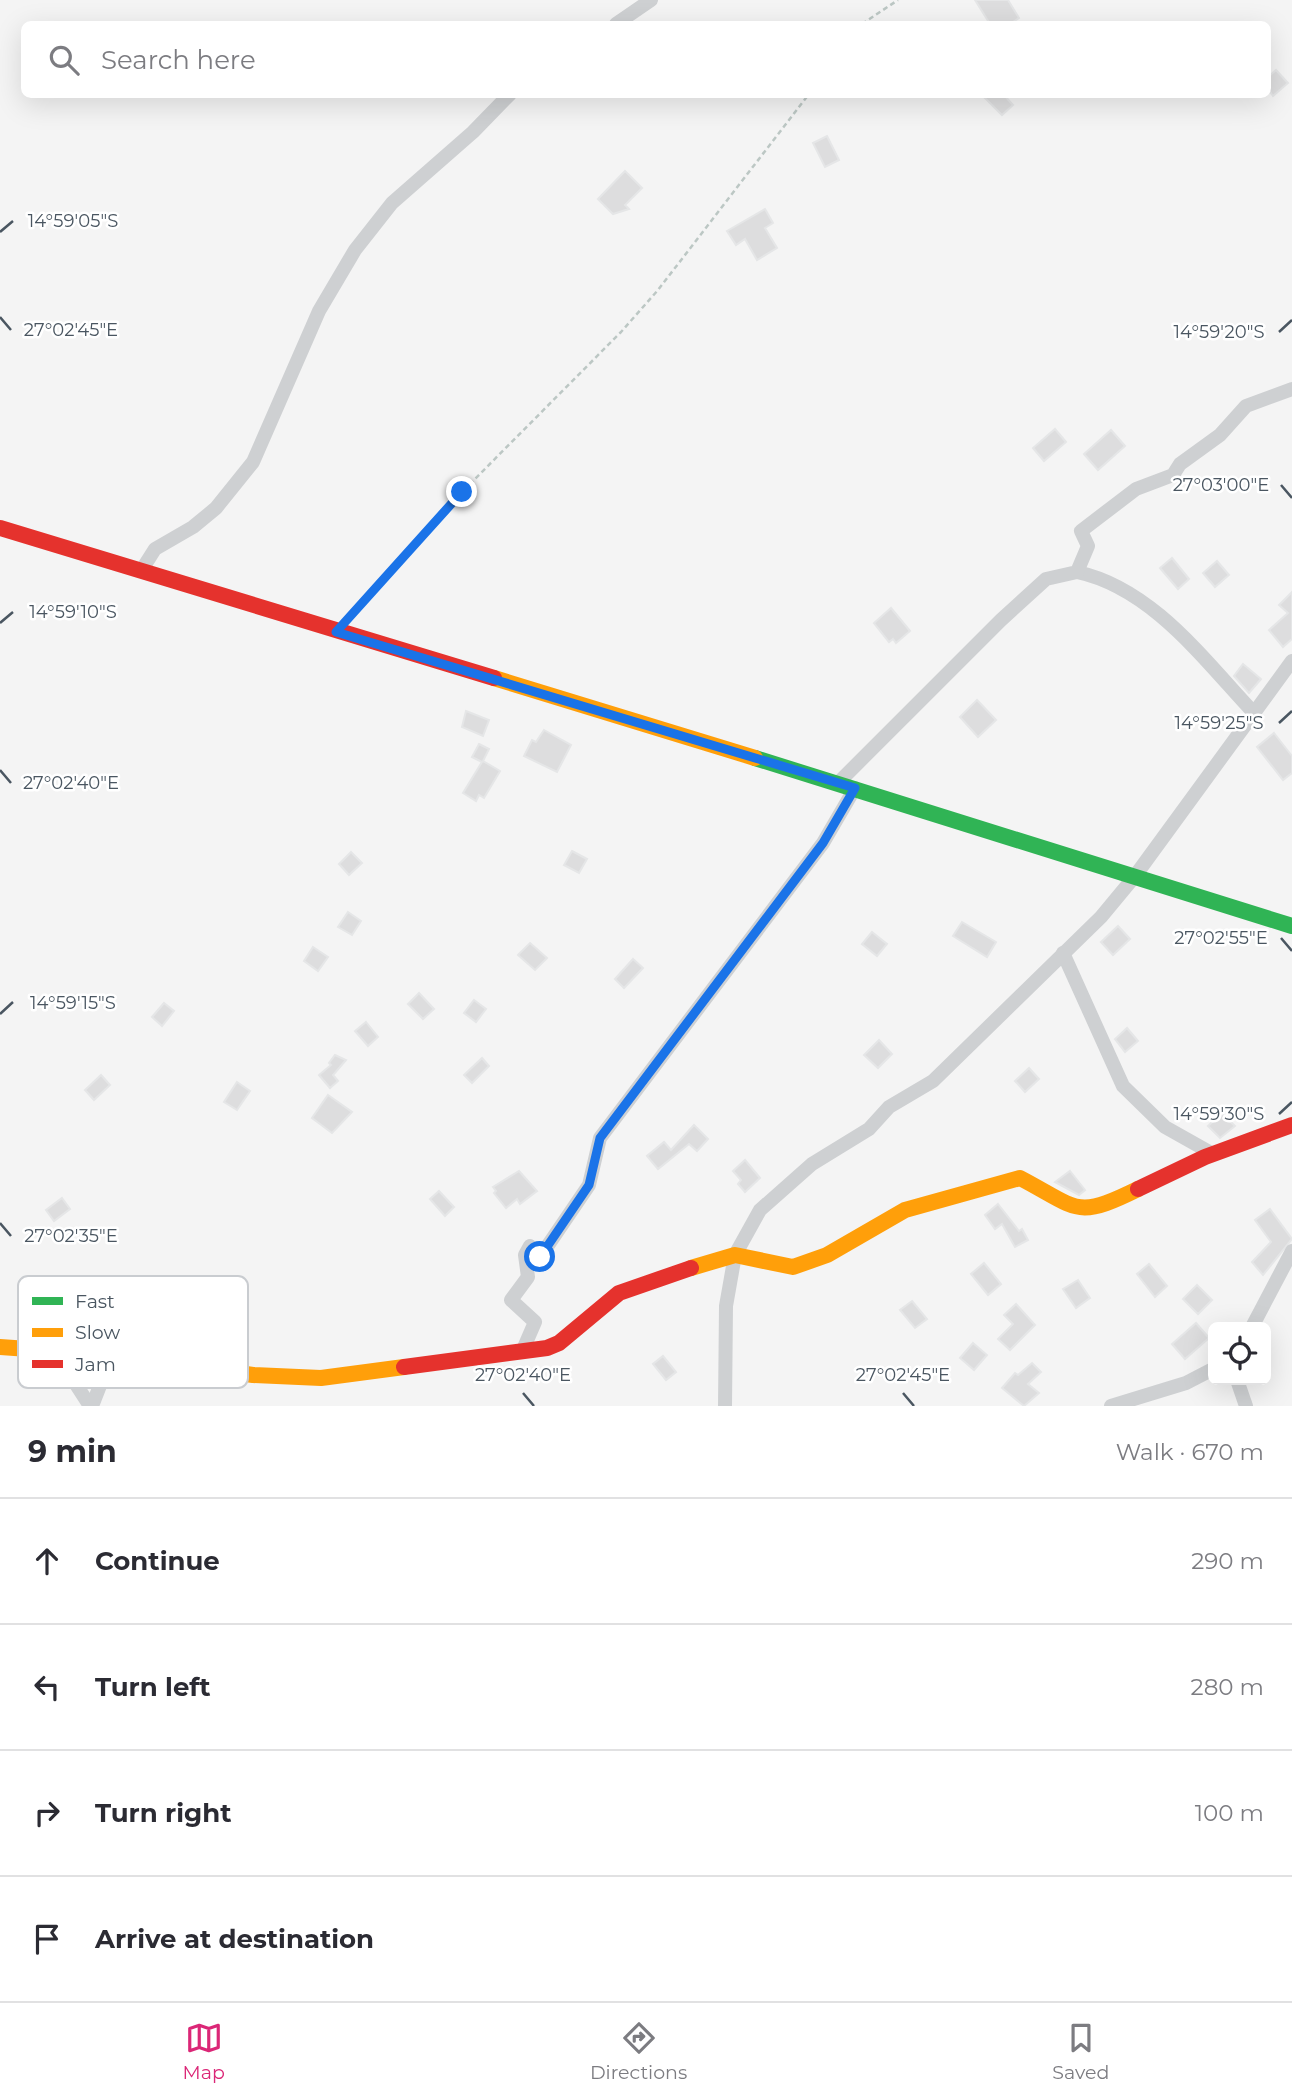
<!DOCTYPE html>
<html lang="en">
<head>
<meta charset="utf-8">
<style>
	body { margin:0; font-family:Montserrat,sans-serif; background:#f2f2f3; color:#2b2b33 }
	.controls { position:absolute; right:21px; bottom:21px; display:grid; overflow:hidden; border-radius:10px; box-shadow:0 7px 28px #0002 }
	.controls button { width:63px; height:63px; display:grid; place-items:center; padding:0; border:0; border-bottom:2px solid #e1e1e2; background:#fff; color:#2b2b33; font:35px sans-serif }
	.stop { position:absolute; width:21px; height:21px; margin:-16px; border:5px solid #1a73e8; border-radius:50%; background:#fff }
	.stop.end { background:#1a73e8; border-color:#fff; box-shadow:0 2px 7px #0008 }
	.list { margin:0; padding:0; list-style:none }
	h2 { display:flex; justify-content:space-between; align-items:center; height:91px; margin:0; padding:0 28px; font-size:30px }
	h2 small { font-size:23px; font-weight:400; color:#7c7c81 }
	.list li { display:grid; grid-template-columns:46px 1fr auto; gap:21px; align-items:center; box-sizing:border-box; height:126px; padding:0 28px; border-top:2px solid #e1e1e2 }
	.list b { display:block; font-size:26px; white-space:nowrap }
	.list em { font-size:23px; font-style:normal; color:#7c7c81 }
	.icon { flex:none; width:38px; height:38px; fill:none; stroke:currentColor; stroke-width:2; stroke-linecap:round; stroke-linejoin:round }
	.map { position:relative; flex:none; width:1292px; height:1406px; overflow:hidden }
	.search { position:absolute; background:#fff; box-shadow:0 7px 28px #0002; left:21px; right:21px; top:21px; height:77px; display:flex; align-items:center; gap:18px; box-sizing:border-box; padding:0 24px; border-radius:10px; color:#7c7c81; font-size:26px }
	.sheet { height:595px; background:#fff }
	nav { display:flex; justify-content:space-around; align-items:center; box-sizing:border-box; height:98px; border-top:2px solid #e1e1e2; background:#fff; font-size:19px; color:#7c7c81 }
	nav a { display:grid; justify-items:center; gap:4px }
	nav .on { color:#db2777 }
	.map>svg:first-child { display:block }
	.building { fill:#ddddde; stroke:#e5e6e7; stroke-width:2 }
	.lines { fill:none; stroke-linecap:round; stroke-linejoin:round }
	.path { stroke:#bcc7c4; stroke-width:2.5; stroke-dasharray:5 3.5; stroke-linecap:butt }
	.street { stroke:#ced0d2; stroke-width:14 }
	.fast { stroke:#30b455; stroke-width:16 }
	.slow { stroke:#ff9f0a; stroke-width:16 }
	.jam { stroke:#e5322d; stroke-width:16 }
	.route { stroke:#1a73e8; stroke-width:9 }
	.ticks { fill:none; stroke:#4a5661; stroke-width:2.5 }
	.key { fill:#fff; stroke:#c9ccd0; stroke-width:2 }
	.key-label { font-size:19px; fill:#4a5661 }
	.ticks-label { font-size:18px; text-anchor:middle; fill:#4a5661; stroke:#fff; stroke-width:5; stroke-linejoin:round; paint-order:stroke }
</style>
</head>
<body>
<div class="map">
<svg width="1292" height="1406" viewBox="0 0 1292 1406">
	<rect width="100%" height="100%" fill="#f4f4f4"/>
	<g class="building">
		<polygon points="975,0 1008,0 1019,18 1010,24 990,24"/>
		<polygon points="1276,70 1288,83 1273,96 1268,89 1268,77"/>
		<polygon points="981,94 1003,94 1013,105 1002,115"/>
		<polygon points="827,136 839,160 825,167 813,143"/>
		<polygon points="625,171 642,188 625,205 629,209 613,214 598,199"/>
		<polygon points="765,209 773,223 765,228 777,248 757,260 745,239 736,245 727,231"/>
		<polygon points="1055,429 1066,442 1044,461 1033,448"/>
		<polygon points="1111,430 1125,446 1098,470 1084,454"/>
		<polygon points="1172,558 1189,579 1178,589 1160,568"/>
		<polygon points="1217,561 1229,575 1215,587 1203,573"/>
		<polygon points="1292,592 1292,639 1283,647 1269,630 1288,613 1279,605"/>
		<polygon points="891,608 910,631 896,643 893,639 889,642 874,623"/>
		<polygon points="1243,664 1261,679 1249,693 1234,676"/>
		<polygon points="977,700 996,720 978,737 960,717"/>
		<polygon points="466,711 489,720 483,736 462,727"/>
		<polygon points="544,730 571,745 557,772 524,756 532,740 536,742"/>
		<polygon points="1274,733 1292,756 1292,773 1283,780 1257,747"/>
		<polygon points="479,744 489,749 483,761 500,771 484,798 479,795 476,801 463,793 482,762 472,757"/>
		<polygon points="572,851 587,859 579,873 564,865"/>
		<polygon points="351,852 362,863 349,875 339,864"/>
		<polygon points="348,912 361,921 352,935 338,927"/>
		<polygon points="962,922 996,942 987,957 953,936"/>
		<polygon points="1118,926 1130,939 1113,955 1101,942"/>
		<polygon points="872,932 887,944 877,956 862,944"/>
		<polygon points="530,943 547,958 535,970 518,955"/>
		<polygon points="313,947 328,957 318,971 304,961"/>
		<polygon points="633,959 643,968 624,988 615,979"/>
		<polygon points="419,993 434,1009 423,1019 408,1004"/>
		<polygon points="474,1000 486,1009 476,1022 464,1013"/>
		<polygon points="164,1003 174,1011 162,1026 152,1017"/>
		<polygon points="366,1022 378,1037 368,1046 355,1031"/>
		<polygon points="1127,1028 1138,1041 1125,1052 1115,1039"/>
		<polygon points="879,1040 892,1054 878,1068 864,1055"/>
		<polygon points="335,1055 346,1060 333,1075 338,1081 330,1088 319,1075 331,1065 329,1063"/>
		<polygon points="482,1058 489,1066 472,1083 464,1075"/>
		<polygon points="1029,1068 1039,1079 1025,1092 1015,1081"/>
		<polygon points="101,1075 110,1085 94,1100 85,1090"/>
		<polygon points="237,1082 250,1091 237,1110 224,1102"/>
		<polygon points="328,1095 352,1112 332,1133 312,1118"/>
		<polygon points="1221,1113 1235,1126 1220,1138 1208,1126"/>
		<polygon points="694,1125 708,1139 697,1151 689,1144 658,1169 647,1156 664,1142 671,1150"/>
		<polygon points="745,1160 760,1178 745,1192 738,1184 741,1180 733,1171"/>
		<polygon points="519,1171 537,1191 520,1204 517,1199 506,1208 494,1193 496,1191 493,1187"/>
		<polygon points="1070,1171 1085,1190 1079,1195 1055,1182"/>
		<polygon points="439,1191 454,1207 445,1216 430,1199"/>
		<polygon points="62,1198 70,1209 54,1221 46,1210"/>
		<polygon points="998,1204 1019,1231 1022,1229 1028,1240 1015,1247 1002,1224 995,1229 985,1215"/>
		<polygon points="1270,1209 1292,1239 1263,1275 1252,1262 1271,1242 1255,1220"/>
		<polygon points="984,1263 1001,1284 988,1295 971,1274"/>
		<polygon points="1149,1264 1167,1286 1155,1297 1137,1274"/>
		<polygon points="1078,1280 1090,1298 1076,1308 1063,1289"/>
		<polygon points="1197,1285 1212,1300 1198,1314 1183,1299"/>
		<polygon points="912,1301 927,1319 915,1328 900,1310"/>
		<polygon points="1016,1304 1035,1325 1010,1350 998,1339 1013,1324 1004,1315"/>
		<polygon points="1196,1323 1209,1338 1185,1359 1172,1344"/>
		<polygon points="973,1343 987,1355 974,1370 960,1358"/>
		<polygon points="663,1356 676,1372 666,1380 653,1364"/>
		<polygon points="1032,1363 1041,1372 1028,1384 1039,1393 1024,1406 1002,1388 1015,1373 1018,1375"/>
	</g>
	<g class="lines">
		<g class="path">
			<polyline points="862,24 898,0"/>
			<polyline points="349,616 462,492 621,332 658,290 809,94"/>
		</g>
		<g class="street">
			<polyline points="616,24 651,0"/>
			<polyline points="141,571 155,549 193,527 216,508 253,462 319,311 355,250 392,203 473,132 510,94"/>
			<path d="M 1077,572 C 1152,588 1204,660 1254,713"/>
			<polyline points="838,783 1001,620 1046,579 1077,572 1088,546 1081,531 1136,489 1173,475 1180,464 1220,435 1246,406 1292,389"/>
			<polyline points="1063,953 1123,1086 1165,1127 1213,1154"/>
			<polyline points="1252,1327 1292,1251"/>
			<polyline points="55,1352 90,1406"/>
			<polyline points="522,1352 535,1322 511,1300 528,1277 525,1255 530,1246 540,1257 589,1185 600,1138 823,843 855,788"/>
			<polyline points="1237,1380 1246,1406"/>
			<polyline points="92,1406 112,1355"/>
			<polyline points="725,1406 726,1306 735,1255 760,1210 812,1164 869,1129 889,1107 933,1081 1101,917 1135,876 1292,661"/>
			<polyline points="1111,1406 1186,1383 1213,1369"/>
		</g>
		<polyline class="fast" points="755,758 1292,926"/>
		<g class="slow">
			<polyline points="494,678 755,758"/>
			<path d="M 691,1268 L 735,1255 L 793,1267 L 827,1255 L 905,1210 L 1020,1178 C 1079,1209 1075,1220 1138,1189"/>
			<polyline points="0,1347 112,1355 253,1375 321,1378 404,1367"/>
		</g>
		<g class="jam">
			<polyline points="0,528 494,678"/>
			<polyline points="1138,1189 1205,1157 1292,1125"/>
			<polyline points="404,1367 547,1348 559,1343 619,1293 691,1268"/>
		</g>
	</g>
	<g class="lines">
		<polyline class="route" points="462,492 336,632 855,788 823,843 600,1138 589,1185 540,1257"/>
	</g>
	<path class="ticks" d="M 0,232 L 13,221M 0,317 L 11,330M 1279,332 L 1292,320M 1281,485 L 1292,498M 0,623 L 13,612M 1279,723 L 1292,711M 0,770 L 11,783M 1281,938 L 1292,951M 0,1014 L 13,1002M 1279,1114 L 1292,1102M 0,1223 L 11,1236M 523,1393 L 534,1406M 903,1393 L 914,1406"/>
	<rect x="18" y="1276" width="230" height="112" rx="10" class="key"/>
	<rect x="32" y="1297" width="31" height="8" fill="#30b455"/>
	<rect x="32" y="1328" width="31" height="9" fill="#ff9f0a"/>
	<rect x="32" y="1360" width="31" height="8" fill="#e5322d"/>
	<g class="key-label">
		<text x="75" y="1308">Fast</text>
		<text x="75" y="1339">Slow</text>
		<text x="75" y="1371">Jam</text>
	</g>
	<g class="ticks-label">
		<text x="73" y="227">14°59'05"S</text>
		<text x="71" y="336">27°02'45"E</text>
		<text x="1219" y="338">14°59'20"S</text>
		<text x="1221" y="491">27°03'00"E</text>
		<text x="73" y="618">14°59'10"S</text>
		<text x="1219" y="729">14°59'25"S</text>
		<text x="71" y="789">27°02'40"E</text>
		<text x="1221" y="944">27°02'55"E</text>
		<text x="73" y="1009">14°59'15"S</text>
		<text x="1219" y="1120">14°59'30"S</text>
		<text x="71" y="1242">27°02'35"E</text>
		<text x="523" y="1381">27°02'40"E</text>
		<text x="903" y="1381">27°02'45"E</text>
	</g>
</svg>
<div class="controls">
<button><svg class="icon" aria-label="locate" viewBox="0 0 24 24"><circle cx="12" cy="12" r="6"/><path d="M12 2v4M12 18v4M2 12h4M18 12h4"/></svg></button>
</div>
<div class="stop" style="left:540px;top:1257px"></div>
<div class="stop end" style="left:462px;top:492px"></div>
<div class="search"><svg class="icon" aria-label="search" viewBox="0 0 24 24"><circle cx="10" cy="10" r="6"/><path d="M15 15l6 6"/></svg>Search here</div>
</div>
<section class="sheet">
<h2>9 min<small>Walk · 670 m</small></h2>
<ul class="list">
<li><svg class="icon" aria-label="ahead" viewBox="0 0 24 24"><path d="M12 20V5M6 11l6-6 6 6"/></svg><div><b>Continue</b></div><em>290 m</em></li>
<li><svg class="icon" aria-label="left" viewBox="0 0 24 24"><path d="M17 20v-9H6M10 6l-5 5 5 5"/></svg><div><b>Turn left</b></div><em>280 m</em></li>
<li><svg class="icon" aria-label="right" viewBox="0 0 24 24"><path d="M7 20v-9h11M14 6l5 5-5 5"/></svg><div><b>Turn right</b></div><em>100 m</em></li>
<li><svg class="icon" aria-label="arrive" viewBox="0 0 24 24"><path d="M6 21V4h12l-3 4 3 4H6"/></svg><div><b>Arrive at destination</b></div></li>
</ul>
</section>
<nav>
<a class="on"><svg class="icon" aria-label="map" viewBox="0 0 24 24"><path d="M3 6l6-2 6 2 6-2v14l-6 2-6-2-6 2zM9 4v14M15 6v14"/></svg>Map</a>
<a><svg class="icon" aria-label="directions" viewBox="0 0 24 24"><path d="M12 3l9 9-9 9-9-9zM9 14v-3h6M13 9l2 2-2 2"/></svg>Directions</a>
<a><svg class="icon" aria-label="saved" viewBox="0 0 24 24"><path d="M7 4h10v16l-5-4-5 4z"/></svg>Saved</a>
</nav>
</body>
</html>
